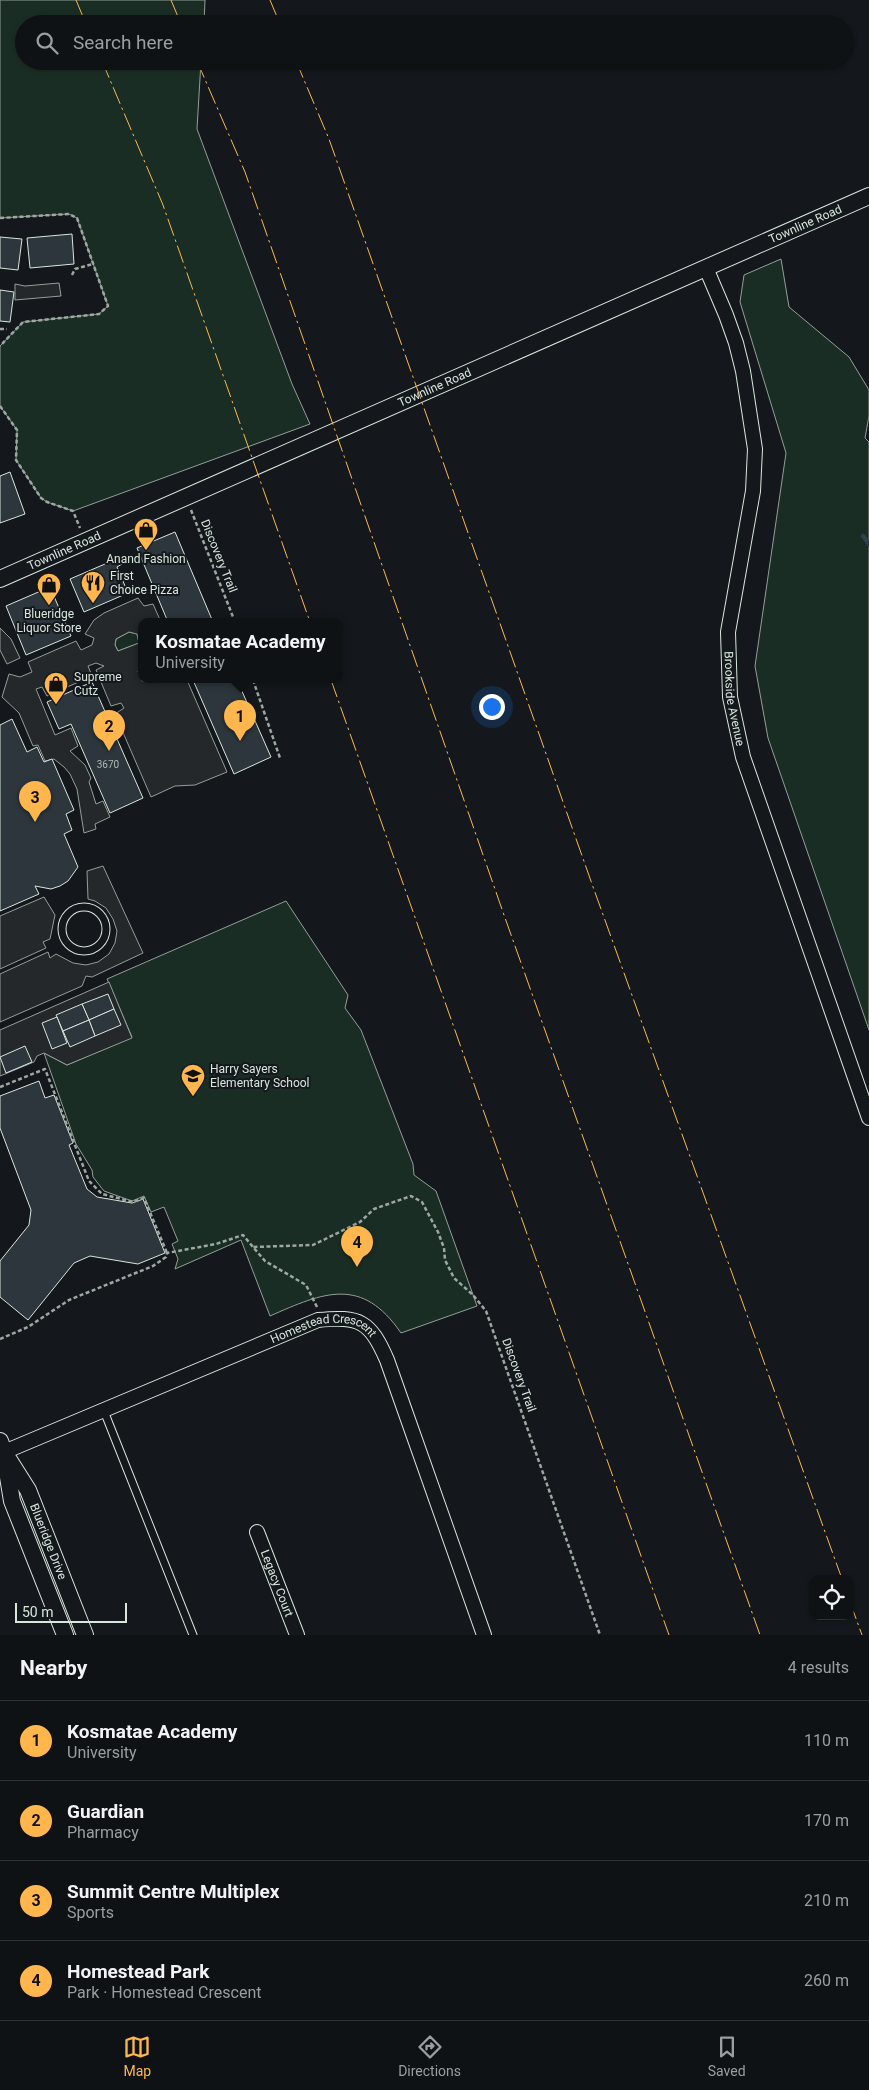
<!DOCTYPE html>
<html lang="en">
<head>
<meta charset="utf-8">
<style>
	body { margin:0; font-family:Roboto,sans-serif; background:#1d2022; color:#f1f3f6 }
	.controls { position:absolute; right:15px; bottom:15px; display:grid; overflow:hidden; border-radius:10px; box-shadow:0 1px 4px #0004 }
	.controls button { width:45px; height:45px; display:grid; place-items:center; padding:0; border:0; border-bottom:1px solid #2f3234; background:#0f1215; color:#f1f3f6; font:25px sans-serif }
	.scale { position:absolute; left:15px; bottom:12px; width:112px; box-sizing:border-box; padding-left:5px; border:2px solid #d8e6dc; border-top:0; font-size:14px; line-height:18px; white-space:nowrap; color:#d8e6dc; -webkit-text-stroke:4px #14181c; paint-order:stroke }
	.you { position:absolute; left:491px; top:706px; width:18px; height:18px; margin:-12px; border:4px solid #fff; border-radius:50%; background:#1a73e8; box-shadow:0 0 0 8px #1a73e833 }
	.badge { display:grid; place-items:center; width:32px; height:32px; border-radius:50%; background:#ffb74d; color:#111; font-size:16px; font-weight:700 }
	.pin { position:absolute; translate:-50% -41px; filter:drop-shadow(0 1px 2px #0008) }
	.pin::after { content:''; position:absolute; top:26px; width:18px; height:15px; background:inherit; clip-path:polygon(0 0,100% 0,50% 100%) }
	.popup { position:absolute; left:138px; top:618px; width:205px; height:65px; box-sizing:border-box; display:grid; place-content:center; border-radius:10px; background:#0f1215; filter:drop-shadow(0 1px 4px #0005); font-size:16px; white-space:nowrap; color:#9b9ea0 }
	.popup b { font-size:19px; color:#f1f3f6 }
	.popup::after { content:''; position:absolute; left:50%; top:100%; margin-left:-10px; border:10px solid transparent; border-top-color:#0f1215 }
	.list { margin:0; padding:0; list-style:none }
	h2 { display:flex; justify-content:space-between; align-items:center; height:65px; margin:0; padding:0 20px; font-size:21px }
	h2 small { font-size:16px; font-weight:400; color:#9b9ea0 }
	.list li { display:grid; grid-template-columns:32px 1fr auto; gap:15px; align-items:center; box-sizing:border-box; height:80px; padding:0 20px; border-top:1px solid #2f3234 }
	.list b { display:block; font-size:19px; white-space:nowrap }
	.list p { margin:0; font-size:16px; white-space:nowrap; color:#9b9ea0 }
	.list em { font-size:16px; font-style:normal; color:#9b9ea0 }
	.icon { flex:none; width:28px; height:28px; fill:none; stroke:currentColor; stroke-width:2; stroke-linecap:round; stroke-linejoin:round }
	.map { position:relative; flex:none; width:869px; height:1635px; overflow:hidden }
	.search { position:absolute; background:#0f1215; box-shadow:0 1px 4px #0004; left:15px; right:15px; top:15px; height:55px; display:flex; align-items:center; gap:12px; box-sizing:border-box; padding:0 18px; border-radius:28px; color:#9b9ea0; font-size:19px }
	.sheet { height:385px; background:#0f1215 }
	nav { display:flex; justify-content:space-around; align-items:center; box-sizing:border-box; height:70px; border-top:1px solid #2f3234; background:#0f1215; font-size:14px; color:#9b9ea0 }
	nav a { display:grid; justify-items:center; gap:2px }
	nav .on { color:#ffb74d }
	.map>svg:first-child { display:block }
	.green { fill:#1a2d24; stroke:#939e99 }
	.parking { fill:#24282b; stroke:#939e99; fill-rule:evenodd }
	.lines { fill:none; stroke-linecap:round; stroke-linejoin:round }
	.stream { stroke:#2f3f4d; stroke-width:4.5 }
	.building { fill:#2c363c; stroke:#d8e6dc }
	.service-casing { stroke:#d8e6dc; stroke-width:9 }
	.minor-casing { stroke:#d8e6dc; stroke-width:16 }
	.tertiary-casing { stroke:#d8e6dc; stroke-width:18 }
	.path { stroke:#9da8a2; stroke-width:2.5; stroke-dasharray:4 2.5; stroke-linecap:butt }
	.service { stroke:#14181c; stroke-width:7 }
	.minor { stroke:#14181c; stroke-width:14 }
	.tertiary { stroke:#14181c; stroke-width:16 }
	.power { stroke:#ffb74d; stroke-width:1; stroke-dasharray:18 4 2.5 4; stroke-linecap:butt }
	.labels { text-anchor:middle; stroke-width:4; stroke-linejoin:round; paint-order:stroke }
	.number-label { font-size:10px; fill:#adbab4 }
	.street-label { font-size:12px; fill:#d8e6dc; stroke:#14181c }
	.poi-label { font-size:12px; fill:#d8e6dc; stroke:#14181c; text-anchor:start }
</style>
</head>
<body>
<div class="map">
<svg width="869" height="1635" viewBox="0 0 869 1635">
	<rect width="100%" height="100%" fill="#14181c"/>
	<g class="green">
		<polygon points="0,0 205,0 204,24 24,24 24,61 201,61 197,129 292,384 310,424 73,511 47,502 41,498 16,460 17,430 0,406 0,346 23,322 99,314 108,306 77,218 69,214 0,218"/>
		<polygon points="781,259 789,307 849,357 869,390 869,416 865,438 869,442 869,1030 768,738 755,666 786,453 740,302 744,275"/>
		<polygon points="129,632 137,634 139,643 118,651 115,645 116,639"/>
		<path d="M 286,901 L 348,995 L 345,1008 L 361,1030 L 413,1164 L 414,1175 L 436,1191 L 477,1306 L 401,1333 C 362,1276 324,1292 270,1316 L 241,1240 L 175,1269 L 178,1259 L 172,1244 L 178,1241 L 164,1207 L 151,1212 L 144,1196 L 132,1201 L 104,1191 L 93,1177 L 92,1170 L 76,1144 L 44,1053 L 67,1065 L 132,1037 L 107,979 Z"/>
	</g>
	<g class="parking">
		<polygon points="59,283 61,296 15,300 15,284 25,286"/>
		<path d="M 138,598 L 144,606 L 153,604 L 161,622 L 141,622 L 141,671 L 140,670 L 138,671 L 142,681 L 187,680 L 227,772 L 195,785 L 175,786 L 151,797 L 115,714 L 124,708 L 121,703 L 111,706 L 96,670 L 104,666 L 96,663 L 88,666 L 92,676 L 47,696 L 42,687 L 36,689 L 55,735 L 71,728 L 78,746 L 70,751 L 85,765 L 91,778 L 89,782 L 96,804 L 103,801 L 110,817 L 95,824 L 96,829 L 84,833 L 77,789 L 70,774 L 64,767 L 54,759 L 45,761 L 38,745 L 33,746 L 19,713 L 2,697 L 9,674 L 20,677 L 32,672 L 28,662 L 76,641 L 81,650 L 92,645 L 94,638 L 85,634 L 94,620 L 104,613 ZM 129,632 L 137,634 L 139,643 L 118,651 L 115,645 L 116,639 Z"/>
		<polygon points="0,628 11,639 20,658 7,664 0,650"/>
		<polygon points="103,866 143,953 92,977 86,976 82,986 0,1022 0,974 48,952 50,958 56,954 73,963 86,965 98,962 109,954 115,943 117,931 113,919 106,908 95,901 88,899 87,871"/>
		<polygon points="44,897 55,915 50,939 43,942 46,948 0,969 0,916"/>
		<polygon points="109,982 132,1038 67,1065 44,1053 37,1056 34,1062 0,1076 0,1030"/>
	</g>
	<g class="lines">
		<polyline class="stream" points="863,536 869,544"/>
	</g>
	<g class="building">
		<polygon points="72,234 74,264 30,268 27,238"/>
		<polygon points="0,237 22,239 18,270 0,268"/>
		<polygon points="0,290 14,292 10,322 0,321"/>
		<polygon points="10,472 25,514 0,523 0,476"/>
		<polygon points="175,532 213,622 168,622 137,548"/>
		<polygon points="119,558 122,564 117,567 128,593 84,612 70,579"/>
		<polygon points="50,587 71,636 26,655 6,606"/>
		<polygon points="193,680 237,680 271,757 234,774"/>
		<polygon points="92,682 143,798 110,813 71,724 59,729 47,702"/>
		<polygon points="12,719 27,752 37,747 44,762 52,759 74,810 66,814 72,830 64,834 78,867 68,881 60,886 51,889 35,886 39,894 0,911 0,725"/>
		<polygon points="108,994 114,1009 89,1020 82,1004"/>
		<polygon points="82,1004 89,1020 63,1031 56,1015"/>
		<polygon points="114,1009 121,1025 95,1036 89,1020"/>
		<polygon points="57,1017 67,1043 52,1049 42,1023"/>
		<polygon points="89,1020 95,1036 70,1047 63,1031"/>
		<polygon points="25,1046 32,1062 6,1073 0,1057"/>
		<polygon points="39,1081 45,1098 54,1095 73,1143 69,1145 87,1189 97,1197 132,1203 143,1199 165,1253 138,1264 90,1256 74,1263 28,1320 0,1297 0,1261 29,1225 31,1210 0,1128 0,1096"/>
	</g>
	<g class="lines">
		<defs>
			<g id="service">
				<circle cx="84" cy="929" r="22"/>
				<polyline points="104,1411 193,1635"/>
			</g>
			<g id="minor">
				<path id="s1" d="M 706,268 L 726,315 L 736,343 L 743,371 L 755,449 L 753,491 L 728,632 L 730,697 L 743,757 L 869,1118"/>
				<path id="s2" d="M 4,1452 L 318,1320 C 360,1316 370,1321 387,1360 L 484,1635"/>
				<path id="s3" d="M 257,1532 L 297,1635"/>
			</g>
			<g id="tertiary">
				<path id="s4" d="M 0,579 L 869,196"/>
				<path id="s5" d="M 0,1441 L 4,1452 L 28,1490 L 85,1635"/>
				<polyline points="5,1459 12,1501 65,1635"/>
			</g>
		</defs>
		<use href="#service" class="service-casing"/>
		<use href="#minor" class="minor-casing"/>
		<use href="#tertiary" class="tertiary-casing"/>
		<g class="path">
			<polyline points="0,218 69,214 77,218 108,306 99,314 23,322 0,346"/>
			<polyline points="72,275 75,269 93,264"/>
			<polyline points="0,329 7,329"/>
			<polyline points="0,406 17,430 16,460 41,498 47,502 73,511 80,528"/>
			<polyline points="191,510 235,622"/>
			<polyline points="253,680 280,758"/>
			<polyline points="0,1087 45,1069 89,1181 102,1194 133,1202 144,1198 167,1253"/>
			<polyline points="317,1307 306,1285 265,1261 253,1247 313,1245 360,1222 374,1209 411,1196 422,1202 438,1232 444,1248 445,1260 454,1278 473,1295 486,1311 600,1635"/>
			<polyline points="0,1339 28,1327 69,1300 153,1266 166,1257 167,1253 216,1244 243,1235 253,1247"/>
		</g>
		<use href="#service" class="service"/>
		<use href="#minor" class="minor"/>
		<use href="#tertiary" class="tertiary"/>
		<g class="power">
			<polyline points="76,0 86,24"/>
			<polyline points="171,0 181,24"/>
			<polyline points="270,0 280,24"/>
			<polyline points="102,61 163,205 310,622"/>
			<polyline points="197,61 245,172 504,915 760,1635"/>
			<polyline points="296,61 329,139 592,884 842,1579"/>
			<polyline points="331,680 669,1635"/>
			<polyline points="850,1602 862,1635"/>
		</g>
	</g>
	<defs>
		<symbol id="shop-pin" viewBox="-11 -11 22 30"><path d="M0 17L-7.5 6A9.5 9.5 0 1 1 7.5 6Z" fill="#ffb74d" stroke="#14181c"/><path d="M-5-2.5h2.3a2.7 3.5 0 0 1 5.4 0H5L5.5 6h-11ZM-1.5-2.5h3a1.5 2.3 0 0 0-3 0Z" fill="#111"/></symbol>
		<symbol id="restaurant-pin" viewBox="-11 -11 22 30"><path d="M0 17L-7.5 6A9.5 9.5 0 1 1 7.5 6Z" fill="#ffb74d" stroke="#14181c"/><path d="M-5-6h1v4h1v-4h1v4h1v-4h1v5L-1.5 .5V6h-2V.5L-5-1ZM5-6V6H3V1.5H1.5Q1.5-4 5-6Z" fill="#111"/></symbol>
		<symbol id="school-pin" viewBox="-11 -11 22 30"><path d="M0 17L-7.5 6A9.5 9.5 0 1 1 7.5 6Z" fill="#ffb74d" stroke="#14181c"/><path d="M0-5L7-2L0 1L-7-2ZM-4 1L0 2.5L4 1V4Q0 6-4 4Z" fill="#111"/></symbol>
	</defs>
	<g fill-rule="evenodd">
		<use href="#shop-pin" x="132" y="516" width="28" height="38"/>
		<use href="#restaurant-pin" x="79" y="569" width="28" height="38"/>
		<use href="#shop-pin" x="35" y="571" width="28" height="38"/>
		<use href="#shop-pin" x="42" y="670" width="28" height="38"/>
		<use href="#school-pin" x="179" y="1062" width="28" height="38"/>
	</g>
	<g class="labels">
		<g class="number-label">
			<text x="108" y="768">3670</text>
		</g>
		<g class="street-label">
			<text dy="4" stroke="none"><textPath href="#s4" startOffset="880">Townline Road</textPath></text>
			<text dy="4" stroke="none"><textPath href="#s4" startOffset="475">Townline Road</textPath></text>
			<text dy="4" stroke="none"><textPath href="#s4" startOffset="70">Townline Road</textPath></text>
			<text transform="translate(219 556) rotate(68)" y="4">Discovery Trail</text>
			<text dy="4" stroke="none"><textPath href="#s1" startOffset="441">Brookside Avenue</textPath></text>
			<text dy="4" stroke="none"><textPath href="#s2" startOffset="346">Homestead Crescent</textPath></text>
			<text transform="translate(519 1375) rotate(70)" y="4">Discovery Trail</text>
			<text dy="4" stroke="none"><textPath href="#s5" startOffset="112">Blueridge Drive</textPath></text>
			<text dy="4" stroke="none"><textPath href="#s3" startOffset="55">Legacy Court</textPath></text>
		</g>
		<g class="poi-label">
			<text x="146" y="563" text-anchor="middle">Anand Fashion</text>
			<text x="110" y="580">First<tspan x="110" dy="14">Choice Pizza</tspan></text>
			<text x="49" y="618" text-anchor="middle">Blueridge<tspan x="49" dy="14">Liquor Store</tspan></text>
			<text x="74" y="681">Supreme<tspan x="74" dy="14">Cutz</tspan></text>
			<text x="210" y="1073">Harry Sayers<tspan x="210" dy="14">Elementary School</tspan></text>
		</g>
	</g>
</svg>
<div class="controls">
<button><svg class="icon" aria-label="locate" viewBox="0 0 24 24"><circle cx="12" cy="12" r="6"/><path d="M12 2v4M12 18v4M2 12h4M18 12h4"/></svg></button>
</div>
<div class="scale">50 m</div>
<div class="you"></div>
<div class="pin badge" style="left:240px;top:741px">1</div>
<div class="popup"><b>Kosmatae Academy</b>University</div>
<div class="pin badge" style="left:109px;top:751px">2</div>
<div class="pin badge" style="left:35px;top:822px">3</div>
<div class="pin badge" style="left:357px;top:1267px">4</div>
<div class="search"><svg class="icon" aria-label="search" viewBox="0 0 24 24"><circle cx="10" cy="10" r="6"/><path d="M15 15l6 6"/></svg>Search here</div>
</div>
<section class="sheet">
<h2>Nearby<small>4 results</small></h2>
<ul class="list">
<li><span class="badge">1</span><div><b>Kosmatae Academy</b><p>University</p></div><em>110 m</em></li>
<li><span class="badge">2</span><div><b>Guardian</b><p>Pharmacy</p></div><em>170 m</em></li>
<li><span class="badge">3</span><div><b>Summit Centre Multiplex</b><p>Sports</p></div><em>210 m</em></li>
<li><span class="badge">4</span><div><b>Homestead Park</b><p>Park · Homestead Crescent</p></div><em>260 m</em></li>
</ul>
</section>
<nav>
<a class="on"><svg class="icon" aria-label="map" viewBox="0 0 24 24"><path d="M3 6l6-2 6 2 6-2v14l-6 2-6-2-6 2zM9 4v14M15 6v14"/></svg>Map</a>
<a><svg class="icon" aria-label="directions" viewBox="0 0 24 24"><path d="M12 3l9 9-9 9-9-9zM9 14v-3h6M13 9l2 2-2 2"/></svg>Directions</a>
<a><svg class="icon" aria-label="saved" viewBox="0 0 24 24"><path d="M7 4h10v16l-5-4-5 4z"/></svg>Saved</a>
</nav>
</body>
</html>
